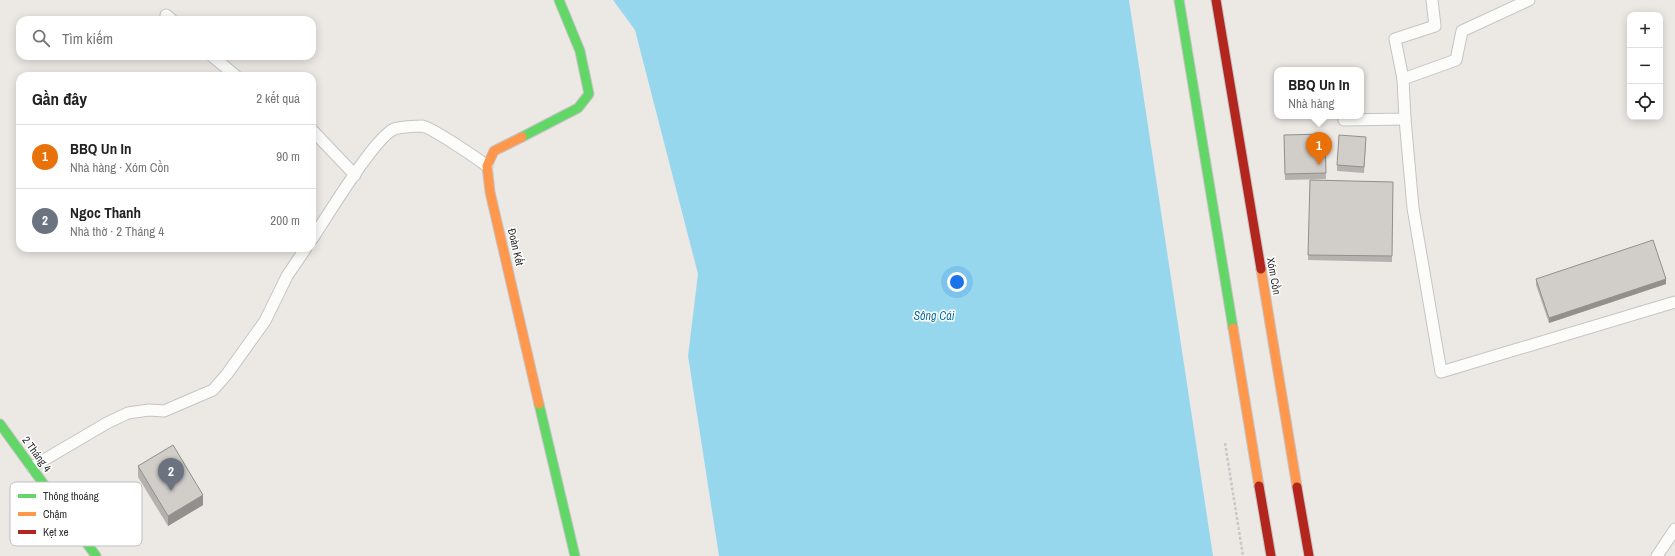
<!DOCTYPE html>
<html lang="vi">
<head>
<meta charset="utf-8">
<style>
	body { margin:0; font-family:"Archivo Narrow",sans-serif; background:#f2f2f2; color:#222 }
	.controls { position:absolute; right:12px; top:12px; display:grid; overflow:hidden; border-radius:8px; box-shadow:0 2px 10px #0003 }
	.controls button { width:36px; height:36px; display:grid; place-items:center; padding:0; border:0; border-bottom:1px solid #e0e0e0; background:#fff; color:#222; font:20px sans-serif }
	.you { position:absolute; left:957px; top:282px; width:14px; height:14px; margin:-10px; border:3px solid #fff; border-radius:50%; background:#1a73e8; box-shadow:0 0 0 6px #1a73e833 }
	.badge { display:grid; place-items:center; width:26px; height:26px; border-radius:50%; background:#db2777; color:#fff; font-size:13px; font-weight:700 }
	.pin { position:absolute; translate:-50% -33px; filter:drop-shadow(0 1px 2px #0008) }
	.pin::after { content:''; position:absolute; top:21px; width:14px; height:12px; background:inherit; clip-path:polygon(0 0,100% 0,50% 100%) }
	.popup { position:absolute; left:1274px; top:67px; width:90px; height:52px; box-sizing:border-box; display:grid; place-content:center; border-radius:8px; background:#fff; filter:drop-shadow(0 1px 3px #0005); font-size:13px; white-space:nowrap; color:#767676 }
	.popup b { font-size:15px; color:#222 }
	.popup::after { content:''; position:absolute; left:50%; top:100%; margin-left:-8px; border:8px solid transparent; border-top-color:#fff }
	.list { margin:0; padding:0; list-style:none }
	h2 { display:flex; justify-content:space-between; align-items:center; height:52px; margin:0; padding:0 16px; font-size:17px }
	h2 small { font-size:13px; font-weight:400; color:#767676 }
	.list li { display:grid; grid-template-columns:26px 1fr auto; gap:12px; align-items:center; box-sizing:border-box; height:64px; padding:0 16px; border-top:1px solid #e0e0e0 }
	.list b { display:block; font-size:15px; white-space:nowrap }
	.list p { margin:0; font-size:13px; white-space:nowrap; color:#767676 }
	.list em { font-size:13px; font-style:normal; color:#767676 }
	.icon { flex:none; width:22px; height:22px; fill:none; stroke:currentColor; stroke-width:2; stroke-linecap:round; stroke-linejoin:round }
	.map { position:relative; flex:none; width:1675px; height:556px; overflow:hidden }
	.search { position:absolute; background:#fff; box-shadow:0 2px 10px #0003; left:16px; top:16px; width:300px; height:44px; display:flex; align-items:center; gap:10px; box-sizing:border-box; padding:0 14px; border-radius:12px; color:#767676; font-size:15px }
	.panel { position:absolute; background:#fff; box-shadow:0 2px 10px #0003; left:16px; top:72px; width:300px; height:180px; border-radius:12px }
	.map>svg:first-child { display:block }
	.water { fill:#97d7ee }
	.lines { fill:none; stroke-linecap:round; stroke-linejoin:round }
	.lane-casing { stroke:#c5c4c4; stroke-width:13 }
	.fast-casing { stroke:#c5c4c4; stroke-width:11 }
	.slow-casing { stroke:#c5c4c4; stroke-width:11 }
	.jam-casing { stroke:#c5c4c4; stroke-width:11 }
	.path { stroke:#c8c8c8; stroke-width:2.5; stroke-dasharray:3 2; stroke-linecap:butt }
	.lane { stroke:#fcfcfb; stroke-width:11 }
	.fast { stroke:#63d668; stroke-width:9 }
	.slow { stroke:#ff974d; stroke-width:9 }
	.jam { stroke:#b3261e; stroke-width:9 }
	.wall { fill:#b4b1ae }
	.shaded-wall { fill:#92908d }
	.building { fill:#d1ceca; stroke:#92908d }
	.labels { text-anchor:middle; stroke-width:3; stroke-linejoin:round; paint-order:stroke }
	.street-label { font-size:11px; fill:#2d2d2d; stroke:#fff }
	.water-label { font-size:12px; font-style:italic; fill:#0a70a4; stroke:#fff }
	.key { fill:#fff; stroke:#c0c0c0; stroke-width:1 }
	.key-label { font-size:11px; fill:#2d2d2d }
</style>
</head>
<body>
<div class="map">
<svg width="1675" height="556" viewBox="0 0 1675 556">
	<rect width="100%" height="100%" fill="#ece8e4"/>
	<polygon class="water" points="613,0 1129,0 1213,556 719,556 688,356 698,274 635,30"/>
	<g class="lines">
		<defs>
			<g id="lane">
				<polyline points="166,15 172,20"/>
				<polyline points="212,56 236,76"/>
				<polyline points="1403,79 1395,39 1435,26 1432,0"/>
				<polyline points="1405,119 1413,208 1441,372 1675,302"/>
				<polyline points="1344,120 1405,119 1403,79 1456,60 1462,31 1529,0"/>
				<polyline points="312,130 355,175"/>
				<path d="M 312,239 C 327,217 374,138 394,129 C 399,127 417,126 422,126 C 431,127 478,159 487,166"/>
				<polyline points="32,467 107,423 128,413 149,410 164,411 213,390 227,374 265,321 287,276 306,248"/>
				<polyline points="1657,556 1675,529"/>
			</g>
			<g id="fast">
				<polyline points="1179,0 1233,328"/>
				<polyline points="522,137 578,108 589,94 580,51 559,0"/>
				<polyline points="539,404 575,556"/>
				<polyline points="0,424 96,556"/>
			</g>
			<g id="slow">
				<polyline points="522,137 494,151 487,166 490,192 539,404"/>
				<polyline points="1261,269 1297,487"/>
				<polyline points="1233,328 1259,486"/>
			</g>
			<g id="jam">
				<polyline points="1216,0 1261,269"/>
				<polyline points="1259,486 1271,556"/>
				<polyline points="1297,487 1309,556"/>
			</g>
		</defs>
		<use href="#lane" class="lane-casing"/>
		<use href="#fast" class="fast-casing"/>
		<use href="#slow" class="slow-casing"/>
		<use href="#jam" class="jam-casing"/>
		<polyline class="path" points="1225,443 1243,556"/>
		<use href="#lane" class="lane"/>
		<use href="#fast" class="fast"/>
		<use href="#slow" class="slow"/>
		<use href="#jam" class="jam"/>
	</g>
	<g class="wall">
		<polygon points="1325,134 1326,179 1285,180 1284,135"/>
		<polygon points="1366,143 1364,173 1337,171 1337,165"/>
		<polygon points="1310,180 1393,182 1392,262 1308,260"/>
		<polygon points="1536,279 1666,284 1549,323 1536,285"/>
		<polygon points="138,466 203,505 168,526 138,477"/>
	</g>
	<g class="shaded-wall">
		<polygon points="1666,279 1666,284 1549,323 1549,318"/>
		<polygon points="203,495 203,505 168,526 168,516"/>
	</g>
	<g class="building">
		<polygon points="1325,134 1326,173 1285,174 1284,135"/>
		<polygon points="1339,135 1366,137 1364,167 1337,165"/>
		<polygon points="1310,180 1393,182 1392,256 1308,255"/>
		<polygon points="1653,240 1666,279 1549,318 1536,279"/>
		<polygon points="173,445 203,495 168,516 138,466"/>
	</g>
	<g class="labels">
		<g class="street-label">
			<text transform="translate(516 247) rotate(77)" y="4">Đoàn Kết</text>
			<text transform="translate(1274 276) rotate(80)" y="4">Xóm Cồn</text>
			<text transform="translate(37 454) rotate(54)" y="4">2 Tháng 4</text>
		</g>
		<g class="water-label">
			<text x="934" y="320">Sông Cái</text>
		</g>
	</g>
	<rect x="10" y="482" width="132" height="64" rx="6" class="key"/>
	<rect x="18" y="494" width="18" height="4" fill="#63d668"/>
	<rect x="18" y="512" width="18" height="4" fill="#ff974d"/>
	<rect x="18" y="530" width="18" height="4" fill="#b3261e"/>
	<g class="key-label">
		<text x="43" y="500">Thông thoáng</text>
		<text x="43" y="518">Chậm</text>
		<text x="43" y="536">Kẹt xe</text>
	</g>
</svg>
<div class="controls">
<button>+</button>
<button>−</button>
<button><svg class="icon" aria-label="locate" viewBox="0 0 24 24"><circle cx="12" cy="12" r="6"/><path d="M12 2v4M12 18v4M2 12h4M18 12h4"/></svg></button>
</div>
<div class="you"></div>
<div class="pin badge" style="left:1319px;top:165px;background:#e8710a">1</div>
<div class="popup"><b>BBQ Un In</b>Nhà hàng</div>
<div class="pin badge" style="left:171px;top:491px;background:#6b7280">2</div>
<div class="search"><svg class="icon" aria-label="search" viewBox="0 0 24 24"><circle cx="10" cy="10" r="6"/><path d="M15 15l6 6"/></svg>Tìm kiếm</div>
<section class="panel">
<h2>Gần đây<small>2 kết quả</small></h2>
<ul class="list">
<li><span class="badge" style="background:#e8710a">1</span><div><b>BBQ Un In</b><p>Nhà hàng · Xóm Cồn</p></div><em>90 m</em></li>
<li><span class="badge" style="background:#6b7280">2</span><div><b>Ngoc Thanh</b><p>Nhà thờ · 2 Tháng 4</p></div><em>200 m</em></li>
</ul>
</section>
</div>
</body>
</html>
